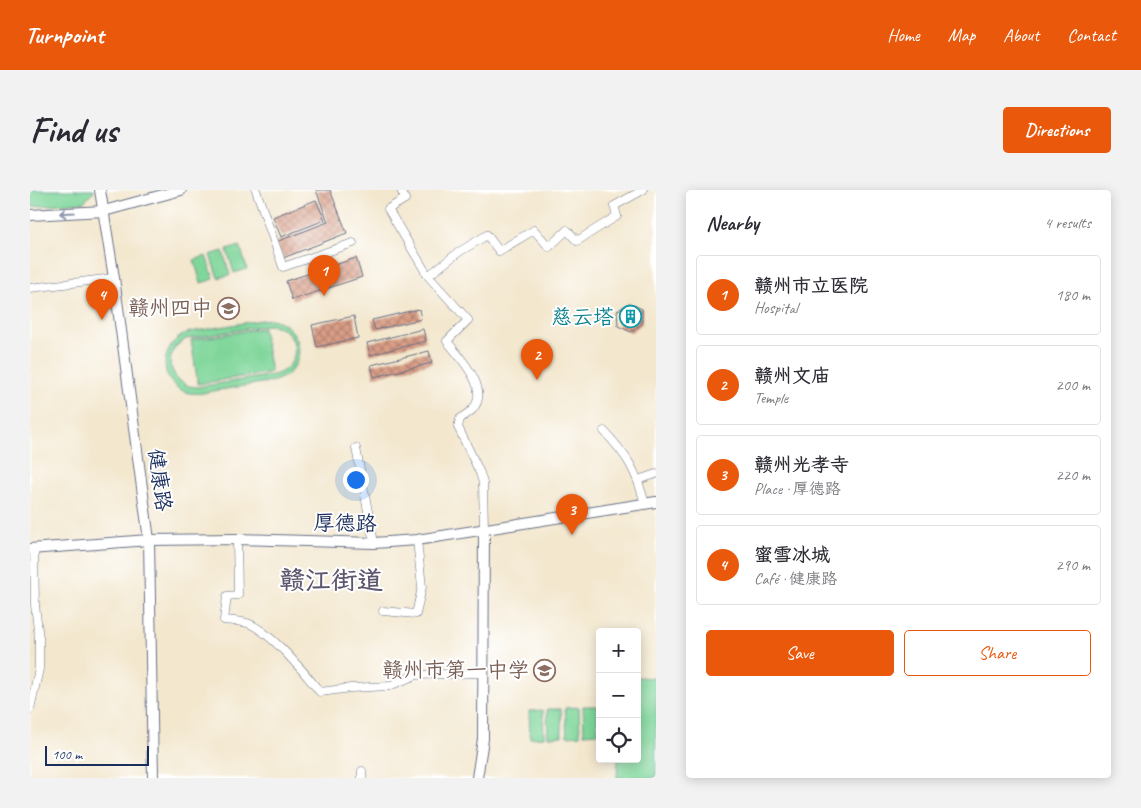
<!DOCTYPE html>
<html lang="en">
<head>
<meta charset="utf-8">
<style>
	body { margin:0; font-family:Caveat,"LXGW WenKai TC",sans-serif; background:#f2f2f3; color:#2b2b33 }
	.controls { position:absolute; right:15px; bottom:15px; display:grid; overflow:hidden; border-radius:5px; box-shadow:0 2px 12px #0003 }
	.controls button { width:45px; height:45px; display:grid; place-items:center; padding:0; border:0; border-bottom:1px solid #e1e1e2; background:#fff; color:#2b2b33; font:25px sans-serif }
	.scale { position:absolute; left:15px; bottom:12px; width:104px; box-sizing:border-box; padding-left:5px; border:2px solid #1b2f5e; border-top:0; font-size:14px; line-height:18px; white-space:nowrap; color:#1b2f5e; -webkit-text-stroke:4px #fff; paint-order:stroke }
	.you { position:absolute; left:325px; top:289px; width:18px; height:18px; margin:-12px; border:4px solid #fff; border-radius:50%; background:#1a73e8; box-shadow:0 0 0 8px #1a73e833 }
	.badge { display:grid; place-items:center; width:32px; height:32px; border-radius:50%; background:#ea580c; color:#fff; font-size:16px; font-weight:700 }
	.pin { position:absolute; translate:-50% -41px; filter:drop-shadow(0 1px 2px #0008) }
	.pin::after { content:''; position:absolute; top:26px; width:18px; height:15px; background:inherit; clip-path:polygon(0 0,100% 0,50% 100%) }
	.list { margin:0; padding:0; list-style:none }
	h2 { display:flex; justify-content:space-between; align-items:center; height:65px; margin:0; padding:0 20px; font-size:21px }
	h2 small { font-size:16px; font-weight:400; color:#7c7c81 }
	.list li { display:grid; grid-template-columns:32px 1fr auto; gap:15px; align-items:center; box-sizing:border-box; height:80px; margin:0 10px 10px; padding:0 10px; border:1px solid #e1e1e2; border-radius:5px }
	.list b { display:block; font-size:19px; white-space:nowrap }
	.list p { margin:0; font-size:16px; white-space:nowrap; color:#7c7c81 }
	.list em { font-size:16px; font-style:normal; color:#7c7c81 }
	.actions { display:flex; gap:10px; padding:15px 20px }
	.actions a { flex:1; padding:11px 0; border:1px solid #ea580c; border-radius:5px; text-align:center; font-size:18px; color:#ea580c }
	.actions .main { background:#ea580c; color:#fff }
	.icon { flex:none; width:28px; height:28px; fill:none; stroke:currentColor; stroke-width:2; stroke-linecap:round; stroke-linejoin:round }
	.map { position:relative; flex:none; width:626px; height:588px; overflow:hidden; border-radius:5px }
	header { display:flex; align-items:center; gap:30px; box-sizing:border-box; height:70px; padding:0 25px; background:#ea580c; color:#fff }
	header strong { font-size:24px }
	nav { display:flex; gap:28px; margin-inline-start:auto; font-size:18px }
	.intro { display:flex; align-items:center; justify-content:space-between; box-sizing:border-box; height:120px; padding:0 30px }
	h1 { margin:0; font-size:35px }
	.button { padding:12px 22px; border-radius:5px; background:#ea580c; color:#fff; font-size:18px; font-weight:700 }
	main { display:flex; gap:30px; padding:0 30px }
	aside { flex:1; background:#fff; border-radius:5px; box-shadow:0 2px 12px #0003 }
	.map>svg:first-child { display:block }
	.grass { fill:#7fd69a; stroke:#4d827c; fill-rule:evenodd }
	.building { fill:url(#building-cross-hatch) }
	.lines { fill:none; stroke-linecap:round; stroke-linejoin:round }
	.minor-casing { stroke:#676f85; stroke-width:9 }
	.tertiary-casing { stroke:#676f85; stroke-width:12 }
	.minor { stroke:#fff; stroke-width:8 }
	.tertiary { stroke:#fff; stroke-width:10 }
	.oneway { stroke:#8d97ae }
	.labels { text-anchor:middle; stroke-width:4; stroke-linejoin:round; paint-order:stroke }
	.education-label { font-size:21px; fill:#785e54; stroke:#fff; text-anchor:end }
	.culture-label { font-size:21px; fill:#0d838f; stroke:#fff; text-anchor:end }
	.street-label { font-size:21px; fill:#1b2f5e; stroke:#fff }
	.district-label { font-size:26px; font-weight:bold; fill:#5e566c; stroke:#fff }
</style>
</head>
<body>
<header>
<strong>Turnpoint</strong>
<nav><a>Home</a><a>Map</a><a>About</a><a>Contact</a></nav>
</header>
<div class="intro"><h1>Find us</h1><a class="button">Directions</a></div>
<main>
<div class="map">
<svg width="626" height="588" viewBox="0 0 626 588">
	<defs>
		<pattern id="building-cross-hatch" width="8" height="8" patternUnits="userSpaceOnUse" patternTransform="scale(1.25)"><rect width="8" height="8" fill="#da9e86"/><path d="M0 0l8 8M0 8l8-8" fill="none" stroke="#b08171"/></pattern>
	</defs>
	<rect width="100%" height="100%" fill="#fff"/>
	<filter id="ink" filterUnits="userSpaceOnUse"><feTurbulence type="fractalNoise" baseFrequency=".02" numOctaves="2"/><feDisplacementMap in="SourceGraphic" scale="10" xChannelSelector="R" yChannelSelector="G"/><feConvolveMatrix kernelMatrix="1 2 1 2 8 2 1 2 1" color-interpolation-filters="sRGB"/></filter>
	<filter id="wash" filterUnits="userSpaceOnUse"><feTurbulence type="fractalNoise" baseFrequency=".0096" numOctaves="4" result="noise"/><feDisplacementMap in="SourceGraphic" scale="20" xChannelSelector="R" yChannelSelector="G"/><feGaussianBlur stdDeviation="1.12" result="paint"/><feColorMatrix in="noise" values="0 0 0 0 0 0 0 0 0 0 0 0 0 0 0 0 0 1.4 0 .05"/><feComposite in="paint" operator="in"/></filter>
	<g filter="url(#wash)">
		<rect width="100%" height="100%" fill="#f3e7ce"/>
		<g class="grass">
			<polygon points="0,0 64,0 64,1 54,12 0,17"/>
			<polygon points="210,56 217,79 204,83 197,60"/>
			<polygon points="193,61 200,85 188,88 180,65"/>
			<polygon points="176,66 184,89 171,93 164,70"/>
			<path d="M 242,129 C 277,138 278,181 244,191 C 226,194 208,197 190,200 C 181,201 170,205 160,203 C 126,196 128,152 160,142 L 232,130 ZM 238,135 C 271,136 274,178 243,185 L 167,197 L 158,196 L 146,188 L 140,175 L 141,166 L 145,157 L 156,149 Z"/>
			<polygon points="233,138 241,182 168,194 161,150"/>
			<polygon points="607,487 626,488 626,588 587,588 588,569 607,569"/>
			<polygon points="553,516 567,516 568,543 554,544"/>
			<polygon points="549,517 550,545 537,546 535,518"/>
			<polygon points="517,519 531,519 532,546 518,547"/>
			<polygon points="513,520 514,547 500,548 499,521"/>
		</g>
		<g id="blocks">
			<g class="building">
				<polygon points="286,0 300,0 317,43 253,68 246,52 298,32"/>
				<polygon points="286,10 295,30 251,47 243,27"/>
				<polygon points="326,68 332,87 262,110 256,91"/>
				<polygon points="599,113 612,119 612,134 601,142 588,136 587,121"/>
				<polygon points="389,119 391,129 345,140 342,130"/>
				<polygon points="324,126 328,148 287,157 282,135"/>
				<polygon points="393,139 396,151 340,165 337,153"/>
				<polygon points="399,161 402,173 344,187 341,175"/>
			</g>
		</g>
	</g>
	<g filter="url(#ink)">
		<use href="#blocks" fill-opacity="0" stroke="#676f85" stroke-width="1"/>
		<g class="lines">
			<defs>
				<g id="minor">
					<polyline points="226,0 253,77 323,53"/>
					<polyline points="371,0 375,9 358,19 398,86 429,62 457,45 469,61 504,40 519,57 537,40 547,51 587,26 584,16 613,0"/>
					<path d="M 398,86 L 438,130 L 417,151 C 429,167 462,199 442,220 C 439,223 433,226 430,229 L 428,237 L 450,283 L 453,293 L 454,339"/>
					<polyline points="0,98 84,88"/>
					<path d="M 574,241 C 598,267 606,280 615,314"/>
					<polyline points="326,258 344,353"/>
					<polyline points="608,290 626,284"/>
					<path d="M 207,349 L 208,405 L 197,406 L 194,430 C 201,431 210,431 217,433 C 238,439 276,484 290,502 L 321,498 L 359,496 L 386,485 L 453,483"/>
					<polyline points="353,421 386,424 392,397 387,350"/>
					<polyline points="0,519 9,479 9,448 5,415 4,358"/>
					<polyline points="332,588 332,581"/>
				</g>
				<g id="tertiary">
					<polyline points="70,0 84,88 119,350 123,588"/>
					<polyline points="0,25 74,21 151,0"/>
					<polyline points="0,359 119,350 207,349 344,353 387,350 626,312"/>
					<polyline points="447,588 453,549 454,339"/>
				</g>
			</defs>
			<use href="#minor" class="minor-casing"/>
			<use href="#tertiary" class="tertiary-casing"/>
			<use href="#minor" class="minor"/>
			<use href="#tertiary" class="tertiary"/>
		</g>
		<defs><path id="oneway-shaft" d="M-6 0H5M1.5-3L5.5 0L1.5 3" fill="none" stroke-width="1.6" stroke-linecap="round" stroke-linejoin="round" transform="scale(1.25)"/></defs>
		<use class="oneway" href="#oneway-shaft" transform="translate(37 23) rotate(177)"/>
	</g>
	<defs>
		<symbol id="school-ring" viewBox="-11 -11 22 22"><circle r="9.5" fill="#fff" stroke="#8d6e63" stroke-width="1.5"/><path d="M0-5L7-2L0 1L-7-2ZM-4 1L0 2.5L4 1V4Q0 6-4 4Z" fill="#8d6e63"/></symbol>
		<symbol id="building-ring" viewBox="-11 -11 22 22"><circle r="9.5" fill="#fff" stroke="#0f9aa8" stroke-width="1.5"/><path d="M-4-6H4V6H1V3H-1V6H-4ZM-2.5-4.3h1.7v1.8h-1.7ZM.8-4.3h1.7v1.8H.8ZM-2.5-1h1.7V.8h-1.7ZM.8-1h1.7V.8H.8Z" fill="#0f9aa8"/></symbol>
	</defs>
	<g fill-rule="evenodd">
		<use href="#school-ring" x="186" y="106" width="25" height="25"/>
		<use href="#building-ring" x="588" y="114" width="25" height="25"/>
		<use href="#school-ring" x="502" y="468" width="25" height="25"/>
	</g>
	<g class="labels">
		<g class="education-label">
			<text x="182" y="125">赣州四中</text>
			<text x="499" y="487">赣州市第一中学</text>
		</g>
		<g class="culture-label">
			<text x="584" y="134">慈云塔</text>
		</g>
		<g class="street-label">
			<text transform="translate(130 290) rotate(82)" y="7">健康路</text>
			<text transform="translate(315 333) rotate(1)" y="7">厚德路</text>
		</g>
		<g class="district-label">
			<text x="301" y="399">赣江街道</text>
		</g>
	</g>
</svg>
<div class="controls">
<button>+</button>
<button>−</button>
<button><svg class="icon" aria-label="locate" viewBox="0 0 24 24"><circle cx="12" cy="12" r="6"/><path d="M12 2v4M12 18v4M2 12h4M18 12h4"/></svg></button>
</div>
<div class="scale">100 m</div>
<div class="you"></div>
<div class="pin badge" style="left:294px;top:106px">1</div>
<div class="pin badge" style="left:507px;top:190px">2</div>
<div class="pin badge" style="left:542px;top:345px">3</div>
<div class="pin badge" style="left:72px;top:130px">4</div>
</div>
<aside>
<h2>Nearby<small>4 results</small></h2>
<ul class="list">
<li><span class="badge">1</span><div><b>赣州市立医院</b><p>Hospital</p></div><em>180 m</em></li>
<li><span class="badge">2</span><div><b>赣州文庙</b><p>Temple</p></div><em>200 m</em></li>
<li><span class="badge">3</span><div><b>赣州光孝寺</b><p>Place · 厚德路</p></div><em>220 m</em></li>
<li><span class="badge">4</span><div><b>蜜雪冰城</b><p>Café · 健康路</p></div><em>290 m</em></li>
</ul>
<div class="actions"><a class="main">Save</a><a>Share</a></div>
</aside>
</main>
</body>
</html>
